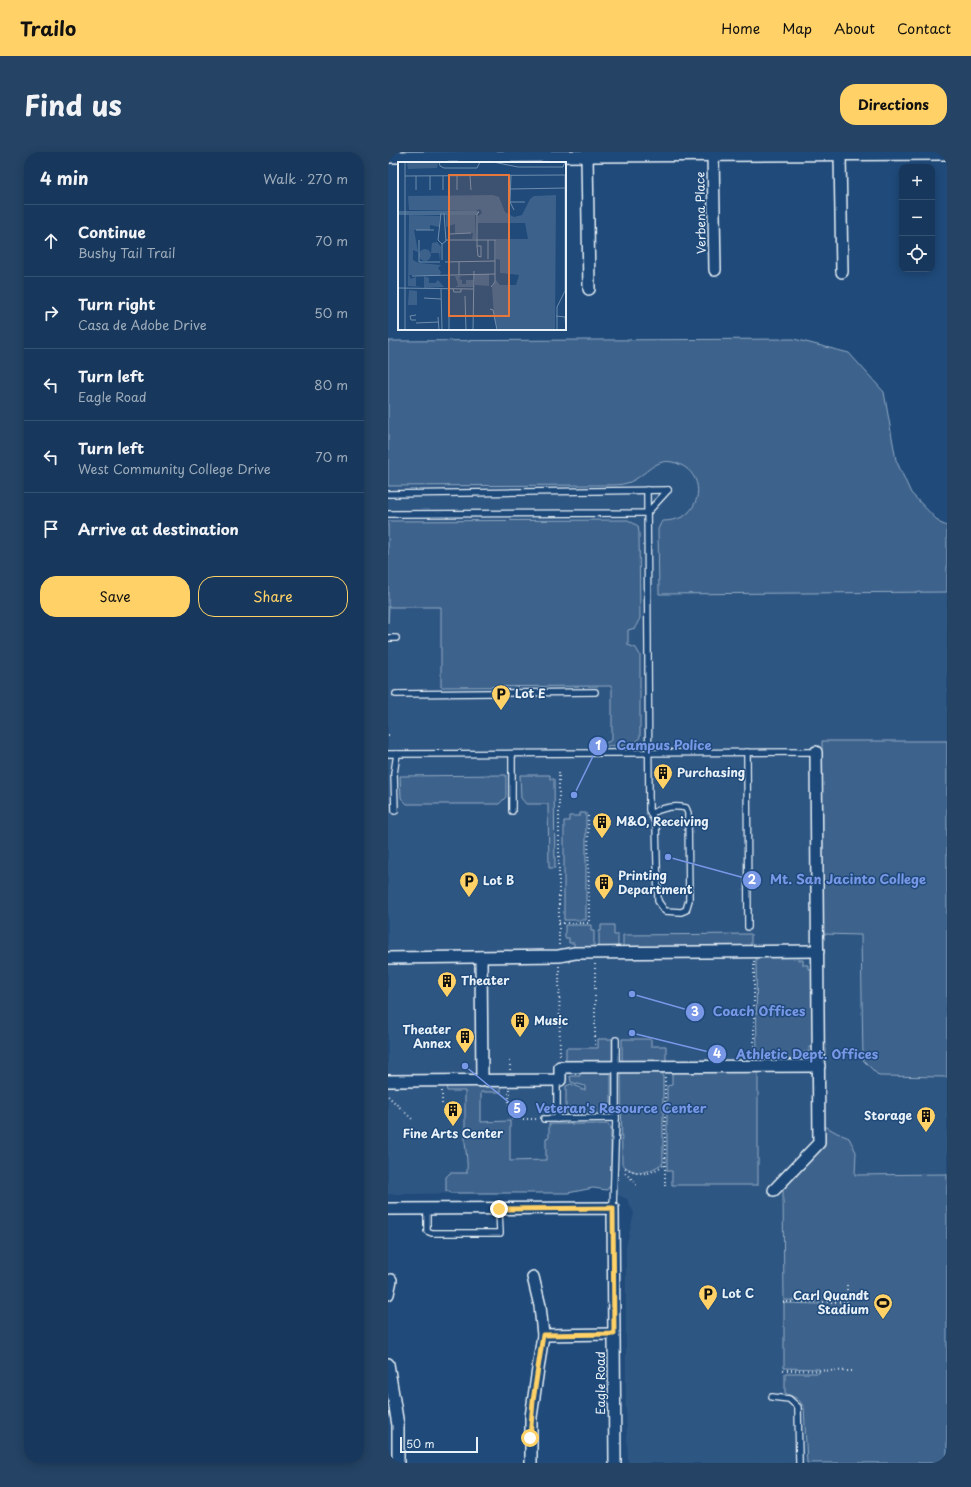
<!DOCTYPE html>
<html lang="en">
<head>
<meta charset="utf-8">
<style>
	body { margin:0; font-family:"Playpen Sans",sans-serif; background:#244365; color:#f1f3f6 }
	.controls { position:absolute; right:12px; top:12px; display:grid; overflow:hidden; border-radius:8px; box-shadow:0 2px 10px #0003 }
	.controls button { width:36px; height:36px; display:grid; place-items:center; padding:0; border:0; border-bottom:1px solid #365272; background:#17385c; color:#f1f3f6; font:20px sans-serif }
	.scale { position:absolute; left:12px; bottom:10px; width:78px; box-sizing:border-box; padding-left:4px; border:2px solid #e8f1f8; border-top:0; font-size:11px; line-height:14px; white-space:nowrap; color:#e8f1f8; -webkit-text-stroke:3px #1f4a7a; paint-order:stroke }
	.stop { position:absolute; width:12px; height:12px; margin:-9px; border:3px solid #ffd166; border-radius:50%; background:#fff }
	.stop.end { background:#ffd166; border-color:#fff; box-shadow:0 1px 4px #0008 }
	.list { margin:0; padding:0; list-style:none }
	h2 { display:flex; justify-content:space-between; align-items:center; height:52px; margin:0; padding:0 16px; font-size:17px }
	h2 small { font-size:13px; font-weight:400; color:#9eacbb }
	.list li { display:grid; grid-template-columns:26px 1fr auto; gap:12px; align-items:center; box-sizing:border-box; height:72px; padding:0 16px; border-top:1px solid #365272 }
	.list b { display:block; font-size:15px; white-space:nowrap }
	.list p { margin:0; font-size:13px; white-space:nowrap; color:#9eacbb }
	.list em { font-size:13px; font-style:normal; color:#9eacbb }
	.actions { display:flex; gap:8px; padding:12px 16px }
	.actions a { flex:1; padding:9px 0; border:1px solid #ffd166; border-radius:16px; text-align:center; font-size:14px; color:#ffd166 }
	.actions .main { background:#ffd166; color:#111 }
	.icon { flex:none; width:22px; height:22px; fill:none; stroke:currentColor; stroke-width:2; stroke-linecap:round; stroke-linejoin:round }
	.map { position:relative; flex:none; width:559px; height:1311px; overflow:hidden; border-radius:16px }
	header { display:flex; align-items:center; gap:24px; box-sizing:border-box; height:56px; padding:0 20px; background:#ffd166; color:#111 }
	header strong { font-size:19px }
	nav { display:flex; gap:22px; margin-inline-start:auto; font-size:14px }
	.intro { display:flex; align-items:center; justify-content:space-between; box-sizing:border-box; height:96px; padding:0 24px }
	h1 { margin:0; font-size:28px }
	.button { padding:10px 18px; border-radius:16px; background:#ffd166; color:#111; font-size:14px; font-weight:700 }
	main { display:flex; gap:24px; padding:0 24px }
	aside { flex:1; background:#17385c; border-radius:16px; box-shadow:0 2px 10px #0003 }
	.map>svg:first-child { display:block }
	.built { fill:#2e5683 }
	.green { fill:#3c628c; stroke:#92aac2 }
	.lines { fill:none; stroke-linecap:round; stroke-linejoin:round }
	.lane-casing { stroke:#e8f1f8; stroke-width:8 }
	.street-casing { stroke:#e8f1f8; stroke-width:14 }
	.path { stroke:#e8f1f8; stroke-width:2; stroke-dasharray:1 3; stroke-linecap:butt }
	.lane { stroke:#1f4a7a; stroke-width:5.5 }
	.street { stroke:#1f4a7a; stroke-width:11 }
	.route { stroke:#ffd166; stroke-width:5 }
	.labels { text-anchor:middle; stroke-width:3; stroke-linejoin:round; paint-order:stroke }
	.street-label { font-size:12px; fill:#e8f1f8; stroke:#1f4a7a }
	.poi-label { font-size:12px; font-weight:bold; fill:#e8f1f8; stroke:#1f4a7a; text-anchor:start }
	.inset-road { fill:none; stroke:#6f8dac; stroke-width:1 }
	.view { fill:#e8773b; fill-opacity:0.15; stroke:#e8773b; stroke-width:2 }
	.inset-edge { fill:none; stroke:#e8f1f8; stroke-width:2 }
	.leader { fill:none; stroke:#7897e6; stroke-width:1.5 }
	.callout-dot { fill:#7897e6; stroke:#1f4a7a; stroke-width:1.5 }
	.mark-label { font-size:12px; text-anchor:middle; font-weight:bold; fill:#fff }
	.callout-label { font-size:13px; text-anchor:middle; font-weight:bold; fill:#7897e6; stroke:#1f4a7a; stroke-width:3; stroke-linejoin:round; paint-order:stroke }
</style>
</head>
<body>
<header>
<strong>Trailo</strong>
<nav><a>Home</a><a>Map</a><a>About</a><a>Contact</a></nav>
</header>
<div class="intro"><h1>Find us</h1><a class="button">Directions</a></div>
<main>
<aside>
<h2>4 min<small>Walk · 270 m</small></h2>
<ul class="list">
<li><svg class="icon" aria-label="ahead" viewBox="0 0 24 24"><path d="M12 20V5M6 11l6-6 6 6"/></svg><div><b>Continue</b><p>Bushy Tail Trail</p></div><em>70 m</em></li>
<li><svg class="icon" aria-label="right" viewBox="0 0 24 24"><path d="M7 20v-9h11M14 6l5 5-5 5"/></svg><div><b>Turn right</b><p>Casa de Adobe Drive</p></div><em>50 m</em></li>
<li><svg class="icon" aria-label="left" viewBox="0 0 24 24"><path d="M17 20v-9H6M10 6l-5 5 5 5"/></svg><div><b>Turn left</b><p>Eagle Road</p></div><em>80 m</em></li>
<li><svg class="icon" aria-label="left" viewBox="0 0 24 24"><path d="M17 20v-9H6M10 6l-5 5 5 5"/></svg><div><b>Turn left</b><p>West Community College Drive</p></div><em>70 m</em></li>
<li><svg class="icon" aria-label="arrive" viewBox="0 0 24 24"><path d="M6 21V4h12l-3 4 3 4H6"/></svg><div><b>Arrive at destination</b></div></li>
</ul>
<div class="actions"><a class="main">Save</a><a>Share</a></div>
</aside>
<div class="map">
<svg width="559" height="1311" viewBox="0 0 559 1311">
	<rect width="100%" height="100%" fill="#1f4a7a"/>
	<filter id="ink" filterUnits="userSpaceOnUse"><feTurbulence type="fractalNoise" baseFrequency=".025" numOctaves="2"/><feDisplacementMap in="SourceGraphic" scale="8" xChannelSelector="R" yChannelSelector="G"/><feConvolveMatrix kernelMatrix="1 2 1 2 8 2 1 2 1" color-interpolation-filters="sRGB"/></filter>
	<g filter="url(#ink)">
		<polygon class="built" points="406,187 461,201 496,240 508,308 523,341 552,371 559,374 559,1311 240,1311 238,1257 238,1095 246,1061 239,1047 219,1038 205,1036 180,1041 0,1042 0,189"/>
		<g class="green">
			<path d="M 406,187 L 461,201 L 496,240 L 508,308 L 523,341 L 552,371 L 559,374 L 559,440 L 271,442 L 270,377 L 274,369 C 282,369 294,367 300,361 C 318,343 310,315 284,310 C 266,306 256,326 239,331 C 233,333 226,333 220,333 L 0,334 L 0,189 Z"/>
			<polygon points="240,368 250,374 251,381 252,466 247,476 240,478 240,493 248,496 252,503 252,585 246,593 216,594 216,592 224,588 224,534 53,535 53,455 1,455 0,471 0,369"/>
			<polygon points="434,589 559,589 559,925 491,924 475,908 473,783 435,782"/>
			<polygon points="118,623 118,645 111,652 19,652 13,646 12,624"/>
			<polygon points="132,623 162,623 162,627 166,627 167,716 161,716 160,652 138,652 133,646"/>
			<polygon points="192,661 198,661 198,768 176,768 176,669 181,669 181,664 192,664"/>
			<polygon points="177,773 203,773 203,779 206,779 206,795 186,795 186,791 181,791 181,786 177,786"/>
			<polygon points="213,773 226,773 226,783 230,783 230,795 211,795 211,779 213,779"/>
			<polygon points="363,782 363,795 235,795 235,783"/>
			<polygon points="410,803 410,808 415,808 415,813 420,813 420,817 425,817 425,895 421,895 421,900 416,900 416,904 411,904 411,908 369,909 368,804"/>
			<polygon points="210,887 224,887 224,910 178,910 178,896 210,896"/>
			<polygon points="234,887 263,887 263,894 278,894 278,909 234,909"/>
			<polygon points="192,919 223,919 223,956 219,961 178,962 178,934 183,932 193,936 193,938 197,938 197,934 183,930 182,924 192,924"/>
			<path d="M 233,919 L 275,919 L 275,1011 C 260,1021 248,1025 234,1012 Z"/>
			<polygon points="284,919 370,919 370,1033 284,1033 284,1019 279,1019 279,934 284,933"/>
			<path d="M 58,934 L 113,934 L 113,940 L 93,940 L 93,970 L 122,969 L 122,1009 L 158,1008 L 158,986 L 161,985 L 161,972 L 220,972 L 223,976 L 223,1032 L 219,1038 L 205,1036 L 180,1041 L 62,1041 L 61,1039 L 58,1039 L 58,1025 L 62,1021 L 79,1021 C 80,1011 78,1001 77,990 C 77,974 77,957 77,939 L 59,939 Z"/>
			<polygon points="435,973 449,981 461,986 468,1000 467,1023 559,1022 559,1311 419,1311 416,1255 410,1247 397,1241 397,1221 431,1221 431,1217 396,1216 396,1151 431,1152 431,1149 396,1148 395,1038 397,1034 435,995"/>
		</g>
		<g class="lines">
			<defs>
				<g id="lane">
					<path d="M 259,338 L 261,658 L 268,672 L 270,749 L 277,759 L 293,760 L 298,758 L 301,748 L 300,661 L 298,656 C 286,653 274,656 264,661"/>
					<polyline points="0,342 280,338"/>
					<polyline points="0,362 259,361 280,338"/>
					<polyline points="0,486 8,486"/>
					<polyline points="8,542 207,540"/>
					<polyline points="359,600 360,775"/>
					<polyline points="0,602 430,600"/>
					<polyline points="124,602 124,659"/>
					<polyline points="7,659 6,621 9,602"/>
					<polyline points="169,928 169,967"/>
					<polyline points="156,967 228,966"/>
					<polyline points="225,1056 228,966 228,888"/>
					<polyline points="39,1057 39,1079 44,1081 112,1081 111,1057"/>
					<polyline points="384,1245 401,1247 410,1255 411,1311"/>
				</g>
				<g id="street">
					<polyline points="325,3 327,118"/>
					<polyline points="452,3 454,120"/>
					<polyline points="199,4 201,137"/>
					<polyline points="0,5 559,2"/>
					<polyline points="93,805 94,929"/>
					<polyline points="0,806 171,804 187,801 430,799"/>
					<polyline points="0,929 172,928 172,915 431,914"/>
					<polyline points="386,1038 431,991 428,600"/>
					<polyline points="0,1057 225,1056 227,1311"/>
					<polyline points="0,1142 3,1128"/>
					<polyline points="155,1183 226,1182"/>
					<polyline points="0,1212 10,1273 10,1311"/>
					<polyline points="143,1311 143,1265 155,1183 152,1154 145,1125"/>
				</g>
			</defs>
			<use href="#lane" class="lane-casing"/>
			<use href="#street" class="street-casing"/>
			<g class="path">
				<polyline points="0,583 1,583"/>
				<polyline points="171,771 201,771 200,661"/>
				<polyline points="171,793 171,620"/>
				<polyline points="366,809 366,905"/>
				<polyline points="207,812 207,894"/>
				<polyline points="171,814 172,905"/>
				<polyline points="122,909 122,918"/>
				<polyline points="277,925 277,1036"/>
				<polyline points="121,937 121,967 149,967"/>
				<polyline points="54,939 54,954"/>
				<polyline points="0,944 26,969"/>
				<path d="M 237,1016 C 255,1024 261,1023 277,1012"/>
				<polyline points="237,1021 248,1031 248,1036"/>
				<polyline points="395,1150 459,1150 459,1132"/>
				<polyline points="395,1218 467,1219"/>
			</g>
			<use href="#lane" class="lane"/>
			<use href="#street" class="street"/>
		</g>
	</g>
	<g class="lines" filter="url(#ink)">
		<polyline class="route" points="111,1057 225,1056 226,1182 155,1183 145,1249 142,1286"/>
	</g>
	<defs>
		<symbol id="parking-pin" viewBox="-11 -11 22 30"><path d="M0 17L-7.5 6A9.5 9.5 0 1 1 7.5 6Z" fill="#ffd166" stroke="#1f4a7a"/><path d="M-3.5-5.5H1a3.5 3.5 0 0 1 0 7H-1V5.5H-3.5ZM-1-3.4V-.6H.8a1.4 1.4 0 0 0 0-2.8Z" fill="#111"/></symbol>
		<symbol id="building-pin" viewBox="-11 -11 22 30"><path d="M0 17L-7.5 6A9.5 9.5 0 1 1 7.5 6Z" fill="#ffd166" stroke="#1f4a7a"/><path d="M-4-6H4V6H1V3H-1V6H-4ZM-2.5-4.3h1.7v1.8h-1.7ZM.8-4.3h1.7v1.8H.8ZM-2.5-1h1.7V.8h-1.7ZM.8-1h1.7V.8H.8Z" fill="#111"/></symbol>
		<symbol id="stadium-pin" viewBox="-11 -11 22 30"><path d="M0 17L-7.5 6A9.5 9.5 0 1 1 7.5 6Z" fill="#ffd166" stroke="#1f4a7a"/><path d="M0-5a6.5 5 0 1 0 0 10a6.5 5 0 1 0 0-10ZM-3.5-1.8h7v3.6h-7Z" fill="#111"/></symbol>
	</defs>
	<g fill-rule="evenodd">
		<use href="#parking-pin" x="102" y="531" width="22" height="30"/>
		<use href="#building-pin" x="264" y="610" width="22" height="30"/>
		<use href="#building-pin" x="203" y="659" width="22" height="30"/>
		<use href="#parking-pin" x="70" y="718" width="22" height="30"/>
		<use href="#building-pin" x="205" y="720" width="22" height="30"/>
		<use href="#building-pin" x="48" y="818" width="22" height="30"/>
		<use href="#building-pin" x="121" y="858" width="22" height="30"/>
		<use href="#building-pin" x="66" y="874" width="22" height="30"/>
		<use href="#building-pin" x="54" y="947" width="22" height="30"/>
		<use href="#building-pin" x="527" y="953" width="22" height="30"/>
		<use href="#parking-pin" x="309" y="1131" width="22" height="30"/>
		<use href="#stadium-pin" x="484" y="1140" width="22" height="30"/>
	</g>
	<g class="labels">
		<g class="street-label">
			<text transform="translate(313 61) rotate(-91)" y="4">Verbena Place</text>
			<text transform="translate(213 1231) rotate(-90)" y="4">Eagle Road</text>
		</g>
		<g class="poi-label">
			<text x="127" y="546">Lot E</text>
			<text x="289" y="625">Purchasing</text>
			<text x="228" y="674">M&amp;O, Receiving</text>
			<text x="230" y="728">Printing<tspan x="230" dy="14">Department</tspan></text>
			<text x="95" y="733">Lot B</text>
			<text x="73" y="833">Theater</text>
			<text x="146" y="873">Music</text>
			<text x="63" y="882" text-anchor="end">Theater<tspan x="63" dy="14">Annex</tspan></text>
			<text x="524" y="968" text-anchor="end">Storage</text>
			<text x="65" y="986" text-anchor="middle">Fine Arts Center</text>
			<text x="334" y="1146">Lot C</text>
			<text x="481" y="1148" text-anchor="end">Carl Quandt<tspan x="481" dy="14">Stadium</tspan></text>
		</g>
	</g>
	<g transform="translate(10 10)">
		<rect width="168" height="168" fill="#1f4a7a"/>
		<path d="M 9,0 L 40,0 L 40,1 L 39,6 L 10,7 ZM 95,33 L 101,35 L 107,50 L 116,55 L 124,53 L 132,37 L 136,34 L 158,33 L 157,168 L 100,168 L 96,156 L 94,125 L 98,118 L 102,123 L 118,123 L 121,113 L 102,111 L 102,98 L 98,97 L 98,77 L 130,77 L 127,61 L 80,61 L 80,54 L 84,51 L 82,47 L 77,49 L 11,48 L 10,34 ZM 11,53 L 42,54 L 41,65 L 32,63 L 32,68 L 16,68 L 20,90 L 15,88 L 15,98 L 21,101 L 43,103 L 40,106 L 43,110 L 42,113 L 11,113 L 13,117 L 18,115 L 18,124 L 23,125 L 10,124 ZM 48,53 L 77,53 L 78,77 L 74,77 L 75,71 L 57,71 L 57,62 L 48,65 ZM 39,80 L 43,85 L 42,99 L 41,91 L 33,91 L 34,81 ZM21 93a6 6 0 1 1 12 0a6 6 0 1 1-12 0ZM 76,112 L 91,112 L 91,124 L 77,123 ZM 26,114 L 31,116 L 31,121 L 37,121 L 40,118 L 46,125 L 26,126 ZM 57,114 L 63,114 L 61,117 L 64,118 L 64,122 L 68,122 L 68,118 L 75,118 L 75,125 L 57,125 L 60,123 ZM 11,128 L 19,129 L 19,143 L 10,143 Z" fill="#3c628c"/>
		<path class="inset-road" d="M 41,0 L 42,4 L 46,6 L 79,6 L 82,0M 95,0 L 120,5 L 165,5 L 167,0M 113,13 L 112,40 L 116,48M 7,14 L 167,13 L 167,129 L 159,145 L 159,168M 18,14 L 18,28M 32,14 L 32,28M 45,14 L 45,28M 59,14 L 59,28M 72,14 L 73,28M 113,27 L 168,26M 112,40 L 127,40M 0,50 L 81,50M 43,51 L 40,78 L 44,82 L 48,79 L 46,51M 0,52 L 79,52 L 81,50M 79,52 L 79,84 L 80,94 L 83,95 L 83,84 L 79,84M 18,68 L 36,68M 52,72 L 73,71M 21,78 L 21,100 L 42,100M 48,78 L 98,78M 90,78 L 90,97M 44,98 L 44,82M 47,100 L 97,99M 61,100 L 61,113M 14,114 L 97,112M 93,125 L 97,120 L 97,78M 0,126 L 75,127M 43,127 L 44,168M 55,127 L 56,130 L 63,130 L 63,127M 67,134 L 68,168M 26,136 L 43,137M 92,147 L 95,148 L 99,168M 158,154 L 167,155 L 168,168M 40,155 L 41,168M 18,158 L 13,158 L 12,154 L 18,153M 18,161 L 41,160M 7,168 L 7,0M 51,168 L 51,135M 75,168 L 76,109"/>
		<path class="view" d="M 51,13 L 111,13 L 111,154 L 51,154 Z"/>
		<rect width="168" height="168" class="inset-edge"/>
	</g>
	<path class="leader" d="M186 643L210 594M280 705L364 728M244 842L307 860M244 881L329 902M77 914L129 957"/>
	<g class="callout-dot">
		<circle cx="186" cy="643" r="4"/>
		<circle cx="280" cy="705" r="4"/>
		<circle cx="244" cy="842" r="4"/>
		<circle cx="244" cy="881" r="4"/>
		<circle cx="77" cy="914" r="4"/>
		<circle cx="210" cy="594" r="10"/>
		<circle cx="364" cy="728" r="10"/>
		<circle cx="307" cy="860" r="10"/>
		<circle cx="329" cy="902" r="10"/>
		<circle cx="129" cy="957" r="10"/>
	</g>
	<g class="mark-label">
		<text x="210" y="598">1</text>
		<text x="364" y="732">2</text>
		<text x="307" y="864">3</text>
		<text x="329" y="906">4</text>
		<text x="129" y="961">5</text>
	</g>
	<g class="callout-label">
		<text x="276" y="598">Campus Police</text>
		<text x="460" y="732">Mt. San Jacinto College</text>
		<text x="371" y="864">Coach Offices</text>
		<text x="419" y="907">Athletic Dept. Offices</text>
		<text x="233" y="961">Veteran's Resource Center</text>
	</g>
</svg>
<div class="controls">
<button>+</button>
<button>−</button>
<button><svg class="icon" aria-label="locate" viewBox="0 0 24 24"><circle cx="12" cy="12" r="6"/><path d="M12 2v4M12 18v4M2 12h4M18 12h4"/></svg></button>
</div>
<div class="scale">50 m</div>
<div class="stop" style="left:142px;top:1286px"></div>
<div class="stop end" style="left:111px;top:1057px"></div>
</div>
</main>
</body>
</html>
